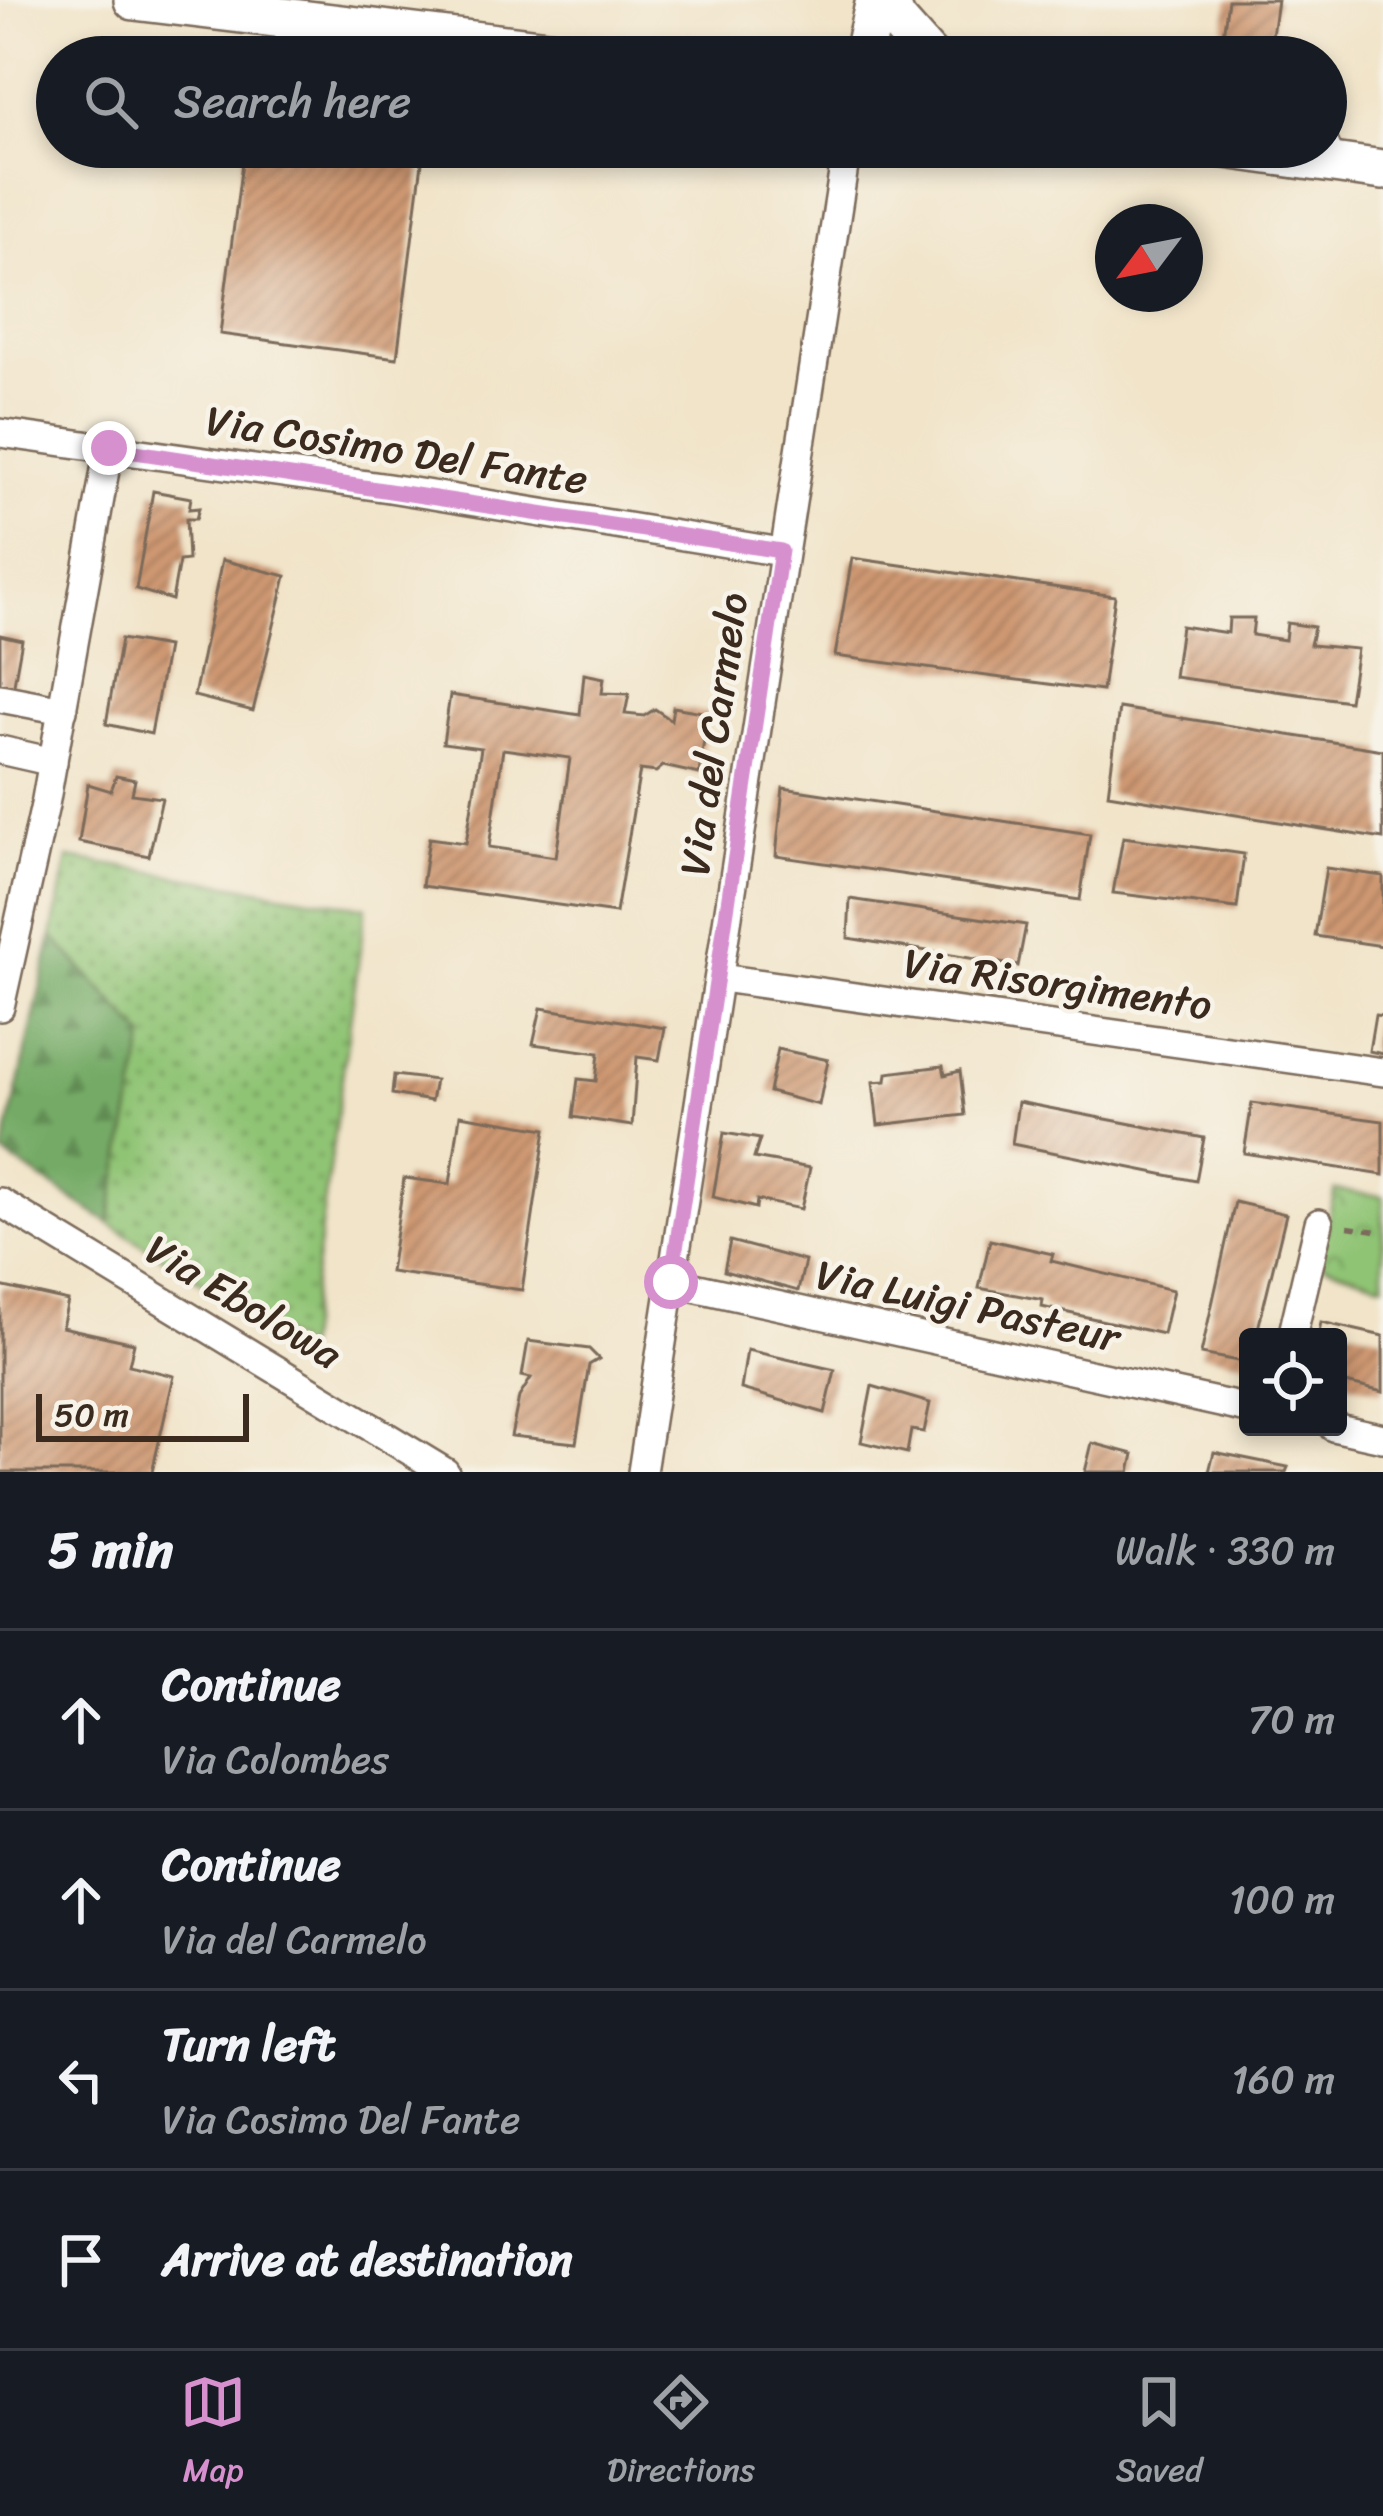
<!DOCTYPE html>
<html lang="en">
<head>
<meta charset="utf-8">
<style>
	body { margin:0; font-family:Sriracha,sans-serif; background:#20242c; color:#f1f3f6 }
	.controls { position:absolute; right:36px; bottom:36px; display:grid; overflow:hidden; border-radius:12px; box-shadow:0 6px 18px #0003 }
	.controls button { width:108px; height:108px; display:grid; place-items:center; padding:0; border:0; border-bottom:3px solid #363941; background:#171b24; color:#f1f3f6; font:60px sans-serif }
	.compass { position:absolute; left:1095px; top:204px; width:108px; height:108px; border-radius:50%; background:#171b24; box-shadow:0 6px 18px #0003; rotate:238deg }
	.scale { position:absolute; left:36px; bottom:30px; width:213px; box-sizing:border-box; padding-left:12px; border:6px solid #3b2a1e; border-top:0; font-size:33px; line-height:42px; white-space:nowrap; color:#3b2a1e; -webkit-text-stroke:9px #f7f3e8; paint-order:stroke }
	.stop { position:absolute; width:36px; height:36px; margin:-27px; border:9px solid #d690ce; border-radius:50%; background:#fff }
	.stop.end { background:#d690ce; border-color:#fff; box-shadow:0 3px 12px #0008 }
	.list { margin:0; padding:0; list-style:none }
	h2 { display:flex; justify-content:space-between; align-items:center; height:156px; margin:0; padding:0 48px; font-size:51px }
	h2 small { font-size:39px; font-weight:400; color:#9ea1a6 }
	.list li { display:grid; grid-template-columns:78px 1fr auto; gap:36px; align-items:center; box-sizing:border-box; height:180px; padding:0 48px; border-top:3px solid #363941 }
	.list b { display:block; font-size:45px; white-space:nowrap }
	.list p { margin:0; font-size:39px; white-space:nowrap; color:#9ea1a6 }
	.list em { font-size:39px; font-style:normal; color:#9ea1a6 }
	.icon { flex:none; width:66px; height:66px; fill:none; stroke:currentColor; stroke-width:2; stroke-linecap:round; stroke-linejoin:round }
	.map { position:relative; flex:none; width:1383px; height:1472px; overflow:hidden }
	.search { position:absolute; background:#171b24; box-shadow:0 6px 18px #0003; left:36px; right:36px; top:36px; height:132px; display:flex; align-items:center; gap:30px; box-sizing:border-box; padding:0 42px; border-radius:66px; color:#9ea1a6; font-size:45px }
	.sheet { height:876px; background:#171b24 }
	nav { display:flex; justify-content:space-around; align-items:center; box-sizing:border-box; height:168px; border-top:3px solid #363941; background:#171b24; font-size:33px; color:#9ea1a6 }
	nav a { display:grid; justify-items:center; gap:6px }
	nav .on { color:#d690ce }
	.map>svg:first-child { display:block }
	.grass { fill:url(#grass-dots); stroke:#66774a; stroke-width:3 }
	.forest { fill:url(#forest-firs); stroke:#586a42; stroke-width:3 }
	.park { fill:url(#park-crowns); stroke:#66774a; stroke-width:3 }
	.building { fill:url(#building-hatch); fill-rule:evenodd }
	.lines { fill:none; stroke-linecap:round; stroke-linejoin:round }
	.service-casing { stroke:#7b6b5a; stroke-width:18 }
	.minor-casing { stroke:#7b6b5a; stroke-width:32 }
	.primary-casing { stroke:#7b6b5a; stroke-width:44 }
	.path { stroke:#7b6b5a; stroke-width:4.5; stroke-dasharray:9 9; stroke-linecap:butt }
	.service { stroke:#fff; stroke-width:14 }
	.minor { stroke:#fff; stroke-width:27 }
	.primary { stroke:#fff; stroke-width:39 }
	.route { stroke:#d690ce; stroke-width:15 }
	.labels { text-anchor:middle; stroke-width:9; stroke-linejoin:round; paint-order:stroke }
	.street-label { font-size:42px; fill:#3b2a1e; stroke:#f7f3e8 }
</style>
</head>
<body>
<div class="map">
<svg width="1383" height="1472" viewBox="0 0 1383 1472">
	<defs>
		<pattern id="grass-dots" width="8" height="8" patternUnits="userSpaceOnUse" patternTransform="scale(3)"><rect width="8" height="8" fill="#90c475"/><path d="M2 2h.1M6 6h.1" fill="none" stroke="#779f5f" stroke-width="1.8" stroke-linecap="round"/></pattern>
		<pattern id="forest-firs" width="22" height="20" patternUnits="userSpaceOnUse" patternTransform="scale(3)"><rect width="22" height="20" fill="#74aa66"/><path d="M5 1l3.5 6h-7zM16 11l3.5 6h-7z" fill="#608b53"/></pattern>
		<pattern id="park-crowns" width="20" height="18" patternUnits="userSpaceOnUse" patternTransform="scale(3)"><rect width="20" height="18" fill="#90c475"/><path d="M2 6a3 3 0 1 1 6 0M12 15a3 3 0 1 1 6 0" fill="none" stroke="#779f5f"/></pattern>
		<pattern id="building-hatch" width="6" height="6" patternUnits="userSpaceOnUse" patternTransform="scale(3)"><rect width="6" height="6" fill="#ce9872"/><path d="M-1 1l2-2M0 6l6-6M5 7l2-2" fill="none" stroke="#a87c5d"/></pattern>
	</defs>
	<rect width="100%" height="100%" fill="#f7f3e8"/>
	<filter id="ink" filterUnits="userSpaceOnUse"><feTurbulence type="fractalNoise" baseFrequency=".00833" numOctaves="2"/><feDisplacementMap in="SourceGraphic" scale="24" xChannelSelector="R" yChannelSelector="G"/><feConvolveMatrix kernelMatrix="1 2 1 2 8 2 1 2 1" color-interpolation-filters="sRGB"/></filter>
	<filter id="wash" filterUnits="userSpaceOnUse"><feTurbulence type="fractalNoise" baseFrequency=".004" numOctaves="4" result="noise"/><feDisplacementMap in="SourceGraphic" scale="48" xChannelSelector="R" yChannelSelector="G"/><feGaussianBlur stdDeviation="2.7" result="paint"/><feColorMatrix in="noise" values="0 0 0 0 0 0 0 0 0 0 0 0 0 0 0 0 0 1.4 0 .05"/><feComposite in="paint" operator="in"/></filter>
	<g filter="url(#wash)">
		<rect width="100%" height="100%" fill="#f1e4c9"/>
		<polygon class="grass" points="68,858 366,907 304,1349 109,1223 145,1037 52,936"/>
		<polygon class="forest" points="52,936 145,1037 109,1223 3,1154"/>
		<polygon class="park" points="1335,1190 1383,1196 1383,1284 1318,1263"/>
		<g id="blocks">
			<g class="building">
				<polygon points="1228,0 1277,0 1269,57 1220,57"/>
				<polygon points="244,147 424,147 397,358 220,334"/>
				<polygon points="153,491 191,498 189,509 199,508 196,519 186,519 188,560 179,561 172,600 136,589"/>
				<polygon points="852,558 1115,596 1102,691 835,656"/>
				<polygon points="222,560 286,576 253,711 194,696"/>
				<polygon points="1229,618 1254,618 1252,635 1285,640 1287,623 1314,627 1310,645 1357,649 1349,701 1174,677 1181,626 1228,633"/>
				<polygon points="0,635 22,640 12,695 0,693"/>
				<polygon points="121,639 167,647 151,734 106,724"/>
				<path d="M 584,674 L 604,678 L 602,693 L 629,694 L 625,714 L 644,716 L 655,709 L 671,720 L 673,707 L 708,713 L 699,774 L 663,766 L 656,772 L 640,770 L 616,913 L 422,886 L 429,838 L 466,843 L 481,748 L 443,743 L 450,695 L 580,715 ZM 503,749 L 570,758 L 556,857 L 489,847 Z"/>
				<polygon points="1119,708 1383,750 1383,839 1108,794"/>
				<polygon points="116,776 135,780 132,794 162,798 149,856 79,842 88,784 111,791"/>
				<polygon points="783,788 1090,834 1080,900 776,856"/>
				<polygon points="1123,837 1244,854 1237,908 1113,893"/>
				<polygon points="1326,868 1383,876 1383,946 1315,936"/>
				<polygon points="850,899 1026,925 1018,966 848,938"/>
				<polygon points="541,1008 665,1028 659,1060 637,1057 632,1126 573,1117 578,1079 596,1081 599,1053 533,1044"/>
				<polygon points="1375,1015 1383,1016 1383,1054 1369,1051"/>
				<polygon points="778,1049 828,1060 819,1105 769,1092"/>
				<polygon points="943,1066 945,1075 960,1071 965,1115 878,1125 873,1082 886,1081 887,1073"/>
				<polygon points="394,1075 435,1080 431,1101 392,1094"/>
				<polygon points="1018,1102 1204,1138 1196,1181 1012,1144"/>
				<polygon points="1252,1103 1383,1121 1383,1175 1244,1153"/>
				<polygon points="460,1115 546,1129 522,1290 390,1272 404,1178 450,1184"/>
				<polygon points="724,1133 760,1139 754,1158 810,1168 801,1209 757,1200 756,1208 713,1197"/>
				<polygon points="1235,1202 1286,1214 1256,1337 1248,1337 1248,1363 1201,1354"/>
				<polygon points="990,1240 1053,1254 1051,1261 1173,1290 1163,1334 1042,1307 1043,1300 979,1288"/>
				<polygon points="730,1241 805,1261 798,1291 724,1271"/>
				<polygon points="0,1286 68,1301 62,1327 134,1343 129,1365 174,1376 152,1472 0,1472"/>
				<polygon points="1321,1322 1383,1336 1383,1392 1338,1381 1338,1337 1318,1337"/>
				<polygon points="528,1341 589,1349 599,1359 589,1365 576,1443 511,1436 519,1397 531,1378 522,1376"/>
				<polygon points="747,1350 835,1370 825,1413 741,1389"/>
				<polygon points="872,1386 930,1403 924,1432 911,1430 907,1453 861,1442"/>
				<polygon points="1092,1443 1134,1454 1130,1472 1085,1472"/>
				<polygon points="1214,1452 1288,1467 1286,1472 1209,1472"/>
			</g>
		</g>
	</g>
	<g filter="url(#ink)">
		<use href="#blocks" fill-opacity="0" stroke="#7b6b5a" stroke-width="3"/>
		<g class="lines">
			<defs>
				<g id="service">
					<polyline points="1205,57 1221,55"/>
					<polyline points="1326,130 1335,151"/>
				</g>
				<g id="minor">
					<polyline points="0,433 389,488 781,552"/>
					<polyline points="0,698 63,710"/>
					<polyline points="0,750 53,762"/>
					<polyline points="721,978 1383,1072"/>
					<polyline points="0,1007 45,805 109,448"/>
					<polyline points="0,1202 445,1472"/>
					<polyline points="671,1282 1248,1409"/>
					<polyline points="1292,1337 1319,1223"/>
					<polyline points="1333,1427 1383,1438"/>
					<polyline points="642,1472 847,147"/>
				</g>
				<g id="primary">
					<polyline points="134,0 605,57"/>
					<polyline points="888,0 896,20 929,57"/>
					<polyline points="863,57 876,0"/>
					<polyline points="1218,147 1383,170"/>
				</g>
			</defs>
			<use href="#service" class="service-casing"/>
			<use href="#minor" class="minor-casing"/>
			<use href="#primary" class="primary-casing"/>
			<polyline class="path" points="1348,1227 1383,1232"/>
			<use href="#service" class="service"/>
			<use href="#minor" class="minor"/>
			<use href="#primary" class="primary"/>
		</g>
	</g>
	<g class="lines" filter="url(#ink)">
		<polyline class="route" points="109,448 781,551 671,1282"/>
	</g>
	<g class="labels">
		<g class="street-label">
			<text transform="translate(397 449) rotate(9)" y="15">Via Cosimo Del Fante</text>
			<text transform="translate(713 734) rotate(-82)" y="15">Via del Carmelo</text>
			<text transform="translate(1058 983) rotate(8)" y="15">Via Risorgimento</text>
			<text transform="translate(244 1301) rotate(31)" y="15">Via Ebolowa</text>
			<text transform="translate(968 1305) rotate(12)" y="15">Via Luigi Pasteur</text>
		</g>
	</g>
</svg>
<div class="controls">
<button><svg class="icon" aria-label="locate" viewBox="0 0 24 24"><circle cx="12" cy="12" r="6"/><path d="M12 2v4M12 18v4M2 12h4M18 12h4"/></svg></button>
</div>
<svg class="compass" viewBox="-18 -18 36 36"><path d="M0-13l5 13h-10z" fill="#e53935"/><path d="M0 13l5-13h-10z" fill="#9ea1a6"/></svg>
<div class="scale">50 m</div>
<div class="stop" style="left:671px;top:1282px"></div>
<div class="stop end" style="left:109px;top:448px"></div>
<div class="search"><svg class="icon" aria-label="search" viewBox="0 0 24 24"><circle cx="10" cy="10" r="6"/><path d="M15 15l6 6"/></svg>Search here</div>
</div>
<section class="sheet">
<h2>5 min<small>Walk · 330 m</small></h2>
<ul class="list">
<li><svg class="icon" aria-label="ahead" viewBox="0 0 24 24"><path d="M12 20V5M6 11l6-6 6 6"/></svg><div><b>Continue</b><p>Via Colombes</p></div><em>70 m</em></li>
<li><svg class="icon" aria-label="ahead" viewBox="0 0 24 24"><path d="M12 20V5M6 11l6-6 6 6"/></svg><div><b>Continue</b><p>Via del Carmelo</p></div><em>100 m</em></li>
<li><svg class="icon" aria-label="left" viewBox="0 0 24 24"><path d="M17 20v-9H6M10 6l-5 5 5 5"/></svg><div><b>Turn left</b><p>Via Cosimo Del Fante</p></div><em>160 m</em></li>
<li><svg class="icon" aria-label="arrive" viewBox="0 0 24 24"><path d="M6 21V4h12l-3 4 3 4H6"/></svg><div><b>Arrive at destination</b></div></li>
</ul>
</section>
<nav>
<a class="on"><svg class="icon" aria-label="map" viewBox="0 0 24 24"><path d="M3 6l6-2 6 2 6-2v14l-6 2-6-2-6 2zM9 4v14M15 6v14"/></svg>Map</a>
<a><svg class="icon" aria-label="directions" viewBox="0 0 24 24"><path d="M12 3l9 9-9 9-9-9zM9 14v-3h6M13 9l2 2-2 2"/></svg>Directions</a>
<a><svg class="icon" aria-label="saved" viewBox="0 0 24 24"><path d="M7 4h10v16l-5-4-5 4z"/></svg>Saved</a>
</nav>
</body>
</html>
